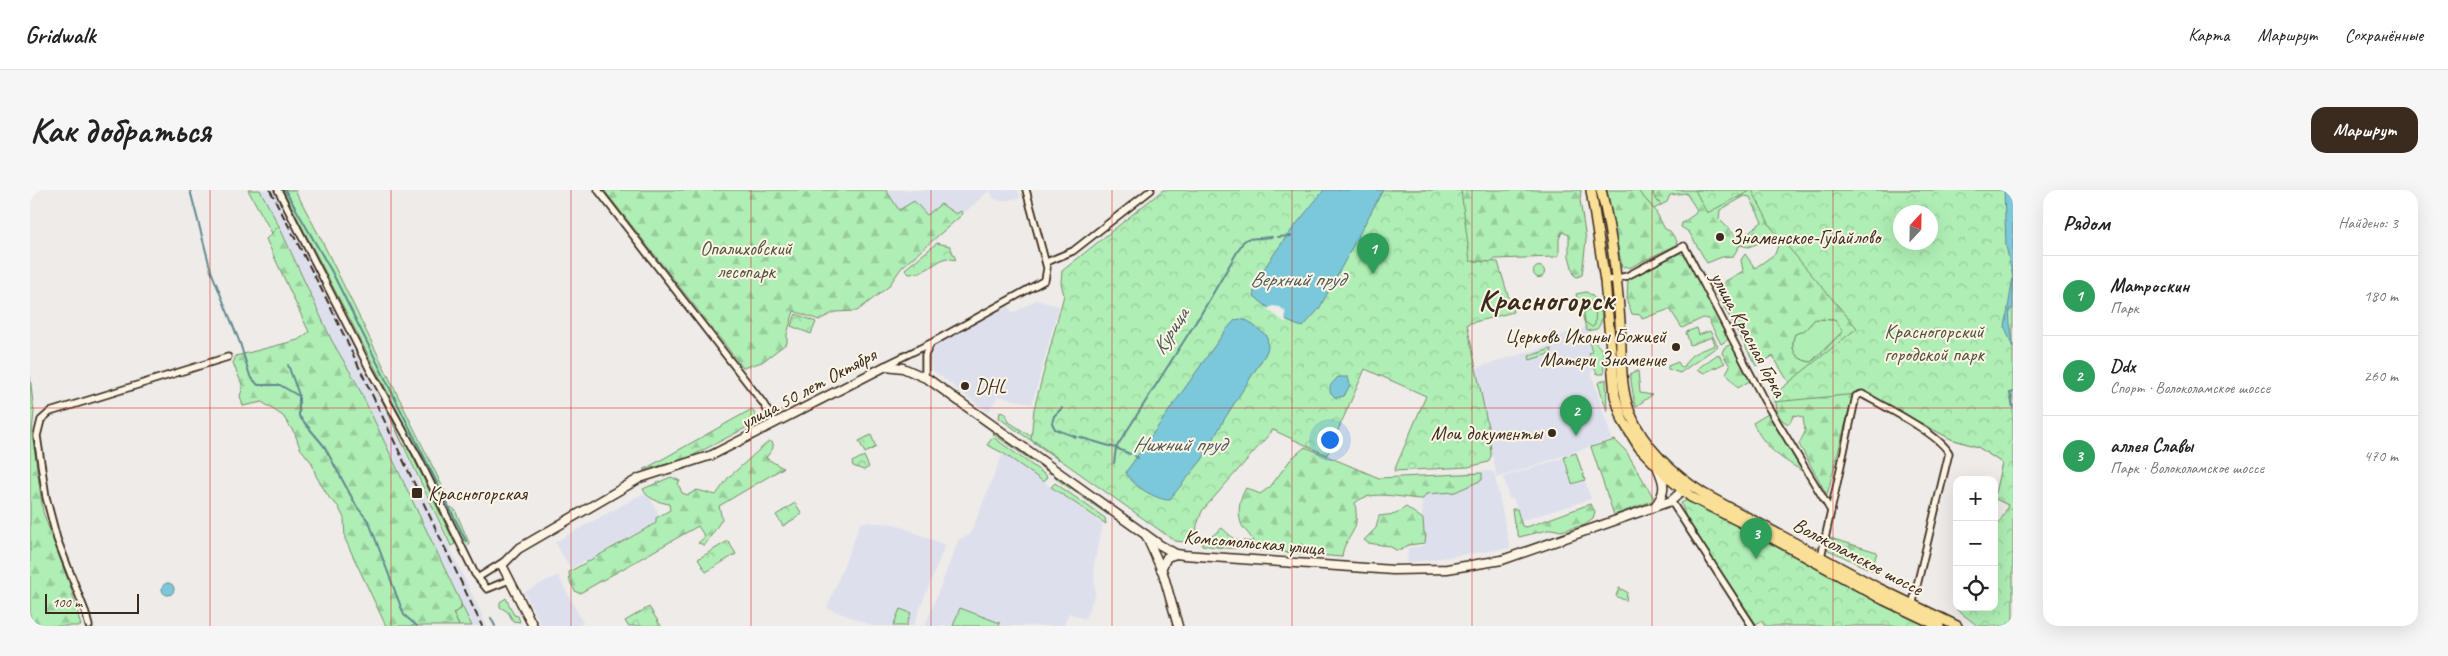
<!DOCTYPE html>
<html lang="ru">
<head>
<meta charset="utf-8">
<style>
	body { margin:0; font-family:Caveat,sans-serif; background:#f6f6f6; color:#222 }
	.controls { position:absolute; right:15px; bottom:15px; display:grid; overflow:hidden; border-radius:10px; box-shadow:0 5px 20px #0002 }
	.controls button { width:45px; height:45px; display:grid; place-items:center; padding:0; border:0; border-bottom:1px solid #e0e0e0; background:#fff; color:#222; font:25px sans-serif }
	.compass { position:absolute; left:1863px; top:15px; width:45px; height:45px; border-radius:50%; background:#fff; box-shadow:0 5px 20px #0002; rotate:22deg }
	.scale { position:absolute; left:15px; bottom:12px; width:94px; box-sizing:border-box; padding-left:5px; border:2px solid #3b2a1e; border-top:0; font-size:14px; line-height:18px; white-space:nowrap; color:#3b2a1e; -webkit-text-stroke:4px #fcf5e5; paint-order:stroke }
	.you { position:absolute; left:1299px; top:249px; width:18px; height:18px; margin:-12px; border:4px solid #fff; border-radius:50%; background:#1a73e8; box-shadow:0 0 0 8px #1a73e833 }
	.badge { display:grid; place-items:center; width:32px; height:32px; border-radius:50%; background:#3b2a1e; color:#fff; font-size:16px; font-weight:700 }
	.pin { position:absolute; translate:-50% -41px; filter:drop-shadow(0 1px 2px #0008) }
	.pin::after { content:''; position:absolute; top:26px; width:18px; height:15px; background:inherit; clip-path:polygon(0 0,100% 0,50% 100%) }
	.list { margin:0; padding:0; list-style:none }
	h2 { display:flex; justify-content:space-between; align-items:center; height:65px; margin:0; padding:0 20px; font-size:21px }
	h2 small { font-size:16px; font-weight:400; color:#767676 }
	.list li { display:grid; grid-template-columns:32px 1fr auto; gap:15px; align-items:center; box-sizing:border-box; height:80px; padding:0 20px; border-top:1px solid #e0e0e0 }
	.list b { display:block; font-size:19px; white-space:nowrap }
	.list p { margin:0; font-size:16px; white-space:nowrap; color:#767676 }
	.list em { font-size:16px; font-style:normal; color:#767676 }
	.icon { flex:none; width:28px; height:28px; fill:none; stroke:currentColor; stroke-width:2; stroke-linecap:round; stroke-linejoin:round }
	.map { position:relative; flex:none; width:1983px; height:436px; overflow:hidden; border-radius:15px }
	header { display:flex; align-items:center; gap:30px; box-sizing:border-box; height:70px; padding:0 25px; background:#fff; border-bottom:1px solid #e0e0e0 }
	header strong { font-size:24px }
	nav { display:flex; gap:28px; margin-inline-start:auto; font-size:18px }
	.intro { display:flex; align-items:center; justify-content:space-between; box-sizing:border-box; height:120px; padding:0 30px }
	h1 { margin:0; font-size:35px }
	.button { padding:12px 22px; border-radius:15px; background:#3b2a1e; color:#fff; font-size:18px; font-weight:700 }
	main { display:flex; gap:30px; padding:0 30px }
	aside { flex:1; background:#fff; border-radius:15px; box-shadow:0 5px 20px #0002 }
	.map>svg:first-child { display:block }
	.built { fill:#dde0ec }
	.green { fill:#afeeb5; stroke:#758c6a }
	.forest { fill:url(#forest-firs); stroke:#758c6a; fill-rule:evenodd }
	.park { fill:url(#park-crowns); stroke:#758c6a; fill-rule:evenodd }
	.water { fill:#7cc8db; stroke:#62898f }
	.pier { fill:#eeebe8 }
	.lines { fill:none; stroke-linecap:round; stroke-linejoin:round }
	.stream { stroke:#62898f; stroke-width:2 }
	.street-casing { stroke:#3b2a1e; stroke-width:9 }
	.secondary-casing { stroke:#3b2a1e; stroke-width:11 }
	.primary-casing { stroke:#3b2a1e; stroke-width:12 }
	.street { stroke:#fcf5e5; stroke-width:5.5 }
	.secondary { stroke:#fcf5e5; stroke-width:8 }
	.primary { stroke:#fadf96; stroke-width:9 }
	.rail { stroke:#3b2a1e; stroke-width:2; stroke-dasharray:8 4; stroke-linecap:butt }
	.grid { fill:none; stroke:#d62828; stroke-width:1; stroke-opacity:0.55 }
	.poi-dot { fill:#3b2a1e; stroke:#fcf5e5; stroke-width:2 }
	.labels { text-anchor:middle; stroke-width:4; stroke-linejoin:round; paint-order:stroke }
	.poi-label { font-size:20px; fill:#3b2a1e; stroke:#fcf5e5; text-anchor:start }
	.park-label { font-size:20px; fill:#52513c; stroke:#fcf5e5 }
	.street-label { font-size:20px; fill:#3b2a1e; stroke:#fcf5e5 }
	.water-label { font-size:21px; font-style:italic; fill:#4e5957; stroke:#fcf5e5 }
	.town-label { font-size:30px; font-weight:bold; fill:#3b2a1e; stroke:#fcf5e5 }
</style>
</head>
<body>
<header>
<strong>Gridwalk</strong>
<nav><a>Карта</a><a>Маршрут</a><a>Сохранённые</a></nav>
</header>
<div class="intro"><h1>Как добраться</h1><a class="button">Маршрут</a></div>
<main>
<div class="map">
<svg width="1983" height="436" viewBox="0 0 1983 436">
	<defs>
		<pattern id="forest-firs" width="22" height="20" patternUnits="userSpaceOnUse" patternTransform="scale(1.25)"><rect width="22" height="20" fill="#afeeb5"/><path d="M5 1l3.5 6h-7zM16 11l3.5 6h-7z" fill="#97cc9b"/></pattern>
		<pattern id="park-crowns" width="20" height="18" patternUnits="userSpaceOnUse" patternTransform="scale(1.25)"><rect width="20" height="18" fill="#afeeb5"/><path d="M2 6a3 3 0 1 1 6 0M12 15a3 3 0 1 1 6 0" fill="none" stroke="#97cc9b"/></pattern>
	</defs>
	<rect width="100%" height="100%" fill="#eeebe8"/>
	<filter id="ink" filterUnits="userSpaceOnUse"><feTurbulence type="fractalNoise" baseFrequency=".02" numOctaves="2"/><feDisplacementMap in="SourceGraphic" scale="10" xChannelSelector="R" yChannelSelector="G"/><feConvolveMatrix kernelMatrix="1 2 1 2 8 2 1 2 1" color-interpolation-filters="sRGB"/></filter>
	<g filter="url(#ink)">
		<g class="built">
			<polygon points="230,0 245,0 248,5 339,187 457,436 442,436 326,192 302,151 249,36"/>
			<polygon points="856,0 960,0 933,24 931,21 926,24 897,25 869,21"/>
			<polygon points="960,0 988,0 990,8 970,11 963,8"/>
			<polygon points="1006,110 1029,116 1002,214 968,206 958,222 902,180 900,169 904,156 978,115 983,123"/>
			<polygon points="1555,138 1562,162 1559,163 1564,180 1561,183 1582,249 1467,288 1445,178 1522,155 1520,148"/>
			<polygon points="973,263 1073,334 1064,374 1065,404 1055,429 1039,423 1033,436 895,436 929,349 940,345"/>
			<polygon points="1533,268 1542,295 1555,291 1561,309 1491,331 1483,308 1479,309 1474,287"/>
			<polygon points="1458,281 1464,282 1480,358 1377,373 1378,358 1393,356 1392,311 1376,287"/>
			<polygon points="616,302 632,329 541,379 525,352"/>
			<polygon points="831,332 864,334 915,355 883,436 843,436 797,418"/>
			<polygon points="528,385 553,433 548,436 512,436 494,402"/>
		</g>
		<g class="green">
			<polygon points="218,0 230,0 249,36 242,43"/>
			<polygon points="253,0 265,0 291,49 419,310 418,312 415,313"/>
			<polygon points="1607,0 1624,0 1623,5 1631,15 1624,19"/>
			<path d="M 1556,102 C 1569,107 1577,128 1567,139 L 1557,141 L 1546,104 Z"/>
			<path d="M 1785,129 L 1805,130 L 1813,141 L 1781,172 C 1765,170 1759,158 1765,144 L 1775,140 Z"/>
			<path d="M 1667,138 L 1669,145 L 1680,141 L 1688,156 L 1650,183 L 1638,179 L 1638,176 L 1648,172 L 1651,177 L 1655,176 C 1658,162 1674,160 1685,155 L 1682,147 L 1660,155 L 1656,142 Z"/>
			<polygon points="1564,151 1573,161 1574,184 1567,184 1559,163 1562,162 1559,152"/>
			<polygon points="1576,189 1577,221 1568,193"/>
			<polygon points="349,201 372,252 381,263 425,354 421,356 348,202"/>
			<polygon points="966,241 1022,282 1021,284 963,244"/>
			<polygon points="963,247 1017,286 1014,292 973,263 957,255"/>
			<polygon points="1546,263 1555,290 1542,294 1534,267"/>
			<polygon points="1027,284 1079,322 1078,325 1025,288"/>
			<polygon points="1025,293 1075,328 1076,334 1021,297"/>
			<polygon points="421,317 425,320 440,355 433,354 418,321"/>
			<polygon points="431,414 442,436 429,436 423,423 431,419"/>
			<polygon points="930,418 970,433 969,436 923,436"/>
			<polygon points="870,419 881,423 876,436 863,436"/>
		</g>
		<g class="forest">
			<polygon points="574,0 856,0 869,20 884,11 897,25 911,14 926,24 931,21 933,24 872,77 858,97 827,121 805,122 789,130 764,121 757,144 757,153 732,172 713,178"/>
			<polygon points="1360,0 1551,0 1550,10 1556,50 1552,85 1547,87 1544,85 1539,66 1539,45 1532,42 1529,49 1529,65 1524,67 1465,69 1458,77 1448,114 1398,203"/>
			<polygon points="1577,0 1607,0 1625,20 1635,39 1640,41 1647,51 1646,55 1599,78 1595,76 1592,78"/>
			<path d="M 1624,0 L 1972,0 L 1983,311 L 1964,356 L 1969,333 L 1975,326 L 1978,315 L 1964,308 L 1972,273 L 1948,257 L 1921,249 L 1829,200 L 1827,204 L 1823,205 L 1797,305 L 1769,254 L 1775,242 L 1773,227 L 1764,225 L 1759,234 C 1744,229 1747,212 1745,205 L 1759,193 L 1743,166 L 1726,176 L 1684,98 L 1713,81 L 1711,70 L 1715,64 L 1725,78 L 1745,64 L 1748,56 L 1744,50 L 1740,49 L 1718,57 L 1710,55 L 1703,66 L 1692,67 L 1677,73 L 1659,42 L 1651,37 L 1652,33 L 1665,24 L 1667,20 L 1656,3 L 1640,5 L 1637,12 L 1631,15 L 1623,5 ZM 1715,6 L 1720,7 L 1732,32 L 1713,46 L 1706,46 L 1689,29 L 1690,20 ZM 1870,22 L 1900,22 L 1900,52 L 1870,52 ZM 1785,129 L 1805,130 L 1813,141 L 1790,165 L 1781,172 C 1765,170 1759,158 1765,144 L 1775,140 Z"/>
			<polygon points="249,36 302,151 326,192 431,413 431,419 423,423 429,436 356,436 315,349 314,328 308,316 300,309 286,286 282,273 270,258 265,244 253,226 232,212 213,216 210,206 213,197 203,173 206,166 268,150 279,142 236,49"/>
			<polygon points="1650,63 1655,66 1700,148 1691,154 1678,129 1673,128 1652,138 1640,119 1612,129 1611,125 1602,124 1597,111 1598,88"/>
			<circle cx="1509" cy="82" r="5.5"/>
			<polygon points="1561,112 1566,117 1565,135 1562,137 1555,132 1554,124 1557,113"/>
			<polygon points="1701,154 1721,190 1708,198 1696,183 1700,176 1692,163 1694,158"/>
			<polygon points="1688,164 1695,173 1674,183 1667,179"/>
			<polygon points="1608,181 1610,203 1622,205 1605,217 1600,184"/>
			<polygon points="0,186 4,222 2,242 13,322 41,398 51,436 0,436"/>
			<polygon points="722,219 729,231 656,269 613,280"/>
			<polygon points="970,222 976,224 979,232 1031,266 1029,270 969,228"/>
			<path d="M 1738,224 L 1740,226 L 1772,281 C 1748,266 1736,259 1723,233 Z"/>
			<polygon points="1585,250 1596,261 1625,310 1584,325 1561,257"/>
			<path d="M 739,251 L 743,253 L 743,258 L 736,268 L 753,278 L 689,316 L 692,329 L 675,355 L 668,353 L 675,347 L 668,336 L 550,403 L 546,402 L 540,392 L 539,382 L 626,333 L 626,328 L 640,320 L 639,314 C 629,312 617,309 613,299 L 641,287 L 650,291 L 648,293 L 652,303 L 658,305 L 667,300 L 686,305 L 698,288 Z"/>
			<path d="M 1275,257 L 1349,288 L 1452,283 L 1452,290 L 1425,302 L 1396,304 L 1393,309 C 1373,309 1342,298 1325,313 C 1326,322 1328,332 1323,341 C 1318,351 1313,355 1312,367 L 1226,360 L 1223,353 C 1211,362 1187,357 1172,355 L 1174,348 L 1182,346 L 1192,338 L 1205,350 L 1223,352 C 1221,344 1213,340 1211,333 C 1207,321 1210,308 1216,298 L 1230,304 L 1240,297 L 1261,269 Z"/>
			<polygon points="1560,314 1565,321 1563,329 1555,335 1531,341 1522,339 1489,347 1484,333 1482,319 1487,319 1492,336 1497,337"/>
			<polygon points="1376,317 1393,329 1394,342 1396,345 1395,353 1378,355 1371,360 1366,360 1359,356 1338,353 1334,350 1346,338 1349,326 1366,324"/>
			<path d="M 1800,348 L 1847,362 L 1842,380 C 1826,374 1814,366 1798,360 Z"/>
			<polygon points="476,408 484,425 488,426 490,432 483,431 478,422 470,417 470,412"/>
		</g>
		<g class="park">
			<polygon points="1133,0 1431,0 1440,71 1468,72 1483,122 1437,134 1460,247 1461,266 1458,272 1438,277 1364,281 1396,206 1335,179 1297,265 1243,240 1172,321 1167,335 1165,353 1145,351 1001,249 1004,219 1034,105 1031,93 1032,81"/>
			<path d="M 1665,0 L 1983,0 L 1983,436 L 1948,436 L 1927,420 L 1928,417 L 1964,417 C 1964,395 1959,353 1969,333 C 1972,327 1976,322 1978,315 L 1964,308 L 1972,273 L 1948,257 L 1921,249 L 1829,200 L 1827,204 L 1744,212 L 1742,206 L 1827,138 L 1741,37 L 1722,0 L 1677,23 ZM 1870,22 L 1900,22 L 1900,52 L 1870,52 Z"/>
			<path d="M 907,53 L 920,56 L 926,70 L 916,68 C 901,74 898,83 879,84 L 875,79 Z"/>
			<polygon points="766,124 786,132 781,144 761,136"/>
			<polygon points="1521,159 1522,163 1500,170 1499,166"/>
			<polygon points="841,245 846,257 835,263 829,251"/>
			<polygon points="834,266 839,277 834,280 823,276 822,272"/>
			<polygon points="1657,310 1899,436 1735,436 1731,431 1726,434 1657,330 1651,313"/>
			<polygon points="765,313 772,324 753,336 746,325"/>
			<polygon points="698,351 706,364 676,382 668,369"/>
			<polygon points="1589,398 1597,402 1596,411 1586,406"/>
			<polygon points="619,417 631,436 598,436 595,431"/>
		</g>
		<g class="water">
			<path d="M 1294,0 L 1353,0 L 1289,119 L 1273,137 C 1255,133 1237,117 1224,106 C 1220,87 1280,18 1294,0 Z"/>
			<path d="M 1974,0 L 1983,0 L 1983,119 L 1980,119 C 1978,133 1983,145 1983,158 L 1975,137 L 1983,87 L 1976,56 Z"/>
			<path d="M 1210,129 L 1218,131 L 1237,146 L 1238,158 L 1235,165 L 1195,228 L 1172,270 L 1139,310 C 1126,310 1100,294 1096,282 L 1195,141 L 1205,130 Z"/>
			<polygon points="1308,187 1318,187 1320,195 1314,206 1306,208 1300,202 1300,196"/>
			<circle cx="138" cy="399" r="6"/>
		</g>
		<polygon class="pier" points="1243,116 1250,117 1255,121 1256,133 1237,119"/>
		<g class="lines">
			<g class="stream">
				<polyline points="160,0 181,81 210,153 220,186 228,195 250,195 267,205"/>
				<polyline points="255,0 302,82 436,351"/>
				<polyline points="1248,47 1261,46"/>
				<polyline points="258,175 269,205 269,226 294,256 327,317 339,332 374,425 387,436"/>
				<polyline points="1983,202 1980,203 1983,217"/>
				<polyline points="1032,218 1024,226 1022,233 1025,239 1046,247"/>
				<polyline points="1049,247 1086,258 1100,264"/>
				<polyline points="1105,266 1108,268"/>
				<polyline points="1084,273 1086,258 1171,124 1213,52 1217,49 1242,47"/>
				<polyline points="461,428 465,436"/>
			</g>
			<defs>
				<g id="street">
					<polyline points="248,0 340,180 389,269 445,384 457,399 479,390"/>
					<polyline points="568,0 733,213 745,233"/>
					<polyline points="1019,71 1043,61 1121,0"/>
					<polyline points="1575,91 1597,86 1654,56 1734,210 1801,321"/>
					<polyline points="854,176 903,152 1015,90 1017,78 996,0"/>
					<polyline points="895,187 895,165 900,155"/>
					<polyline points="1641,311 1722,436"/>
					<path d="M 1791,367 L 1826,206 L 1832,204 C 1853,216 1908,243 1919,263 L 1882,416"/>
					<polyline points="449,387 473,372"/>
					<polyline points="59,436 55,421 27,349 16,307 7,246 11,230 20,222 198,167"/>
				</g>
				<g id="secondary">
					<path d="M 1625,316 C 1636,303 1635,294 1628,279"/>
					<polyline points="1116,345 1133,383 1148,436"/>
					<polyline points="1131,379 1137,367 1146,364"/>
					<polyline points="503,436 472,375 488,359 610,288 682,265 856,176 873,178 898,189 1130,355 1146,364 1154,365 1363,380 1417,379 1472,370 1641,311 1658,296"/>
				</g>
				<g id="primary">
					<polyline points="1561,0 1575,91 1585,206 1593,231 1609,257 1640,289 1661,307 1744,349 1854,410 1909,436"/>
					<path d="M 1571,0 C 1582,43 1587,88 1590,132 C 1592,162 1589,195 1600,223 C 1613,257 1644,285 1674,304 L 1848,398 L 1927,436"/>
				</g>
			</defs>
			<use href="#street" class="street-casing"/>
			<use href="#secondary" class="secondary-casing"/>
			<use href="#primary" class="primary-casing"/>
			<use href="#street" class="street"/>
			<use href="#secondary" class="secondary"/>
			<use href="#primary" class="primary"/>
			<polyline class="rail" points="240,0 299,114 452,436"/>
		</g>
	</g>
	<path class="grid" d="M 180,0 L 180,436M 361,0 L 361,436M 541,0 L 541,436M 721,0 L 721,436M 901,0 L 901,436M 1082,0 L 1082,436M 1262,0 L 1262,436M 1442,0 L 1442,436M 1622,0 L 1622,436M 1803,0 L 1803,436M 0,218 L 1983,218"/>
	<g class="poi-dot">
		<circle cx="1690" cy="47" r="5"/>
		<circle cx="1646" cy="157" r="5"/>
		<circle cx="935" cy="196" r="5"/>
		<circle cx="1522" cy="243" r="5"/>
		<rect x="381" y="297" width="12" height="12" rx="2.5"/>
	</g>
	<g class="labels">
		<g class="poi-label">
			<text x="1700" y="54">Знаменское-Губайлово</text>
			<text x="1636" y="153" text-anchor="end">Церковь Иконы Божией<tspan x="1636" dy="23">Матери Знамение</tspan></text>
			<text x="945" y="203">DHL</text>
			<text x="1512" y="250" text-anchor="end">Мои документы</text>
			<text x="398" y="310">Красногорская</text>
		</g>
		<g class="park-label">
			<text x="716" y="65">Опалиховский<tspan x="716" dy="23">лесопарк</tspan></text>
			<text x="1904" y="148">Красногорский<tspan x="1904" dy="23">городской парк</tspan></text>
		</g>
		<g class="street-label">
			<text transform="translate(1719 144) rotate(62)" y="7">улица Красная Горка</text>
			<text transform="translate(778 198) rotate(-28)" y="7">улица 50 лет Октября</text>
			<text transform="translate(1224 352) rotate(5)" y="7">Комсомольская улица</text>
			<text transform="translate(1828 366) rotate(28)" y="7">Волоколамское шоссе</text>
		</g>
		<g class="water-label">
			<text x="1267" y="96">Верхний пруд</text>
			<text transform="translate(1140 141) rotate(-58)" y="7">Курица</text>
			<text x="1149" y="261">Нижний пруд</text>
		</g>
		<g class="town-label">
			<text x="1516" y="120">Красногорск</text>
		</g>
	</g>
</svg>
<div class="controls">
<button>+</button>
<button>−</button>
<button><svg class="icon" aria-label="locate" viewBox="0 0 24 24"><circle cx="12" cy="12" r="6"/><path d="M12 2v4M12 18v4M2 12h4M18 12h4"/></svg></button>
</div>
<svg class="compass" viewBox="-18 -18 36 36"><path d="M0-13l5 13h-10z" fill="#e53935"/><path d="M0 13l5-13h-10z" fill="#767676"/></svg>
<div class="scale">100 m</div>
<div class="you"></div>
<div class="pin badge" style="left:1343px;top:84px;background:#2e9e5b">1</div>
<div class="pin badge" style="left:1546px;top:246px;background:#2e9e5b">2</div>
<div class="pin badge" style="left:1726px;top:369px;background:#2e9e5b">3</div>
</div>
<aside>
<h2>Рядом<small>Найдено: 3</small></h2>
<ul class="list">
<li><span class="badge" style="background:#2e9e5b">1</span><div><b>Матроскин</b><p>Парк</p></div><em>180 m</em></li>
<li><span class="badge" style="background:#2e9e5b">2</span><div><b>Ddx</b><p>Спорт · Волоколамское шоссе</p></div><em>260 m</em></li>
<li><span class="badge" style="background:#2e9e5b">3</span><div><b>аллея Славы</b><p>Парк · Волоколамское шоссе</p></div><em>470 m</em></li>
</ul>
</aside>
</main>
</body>
</html>
